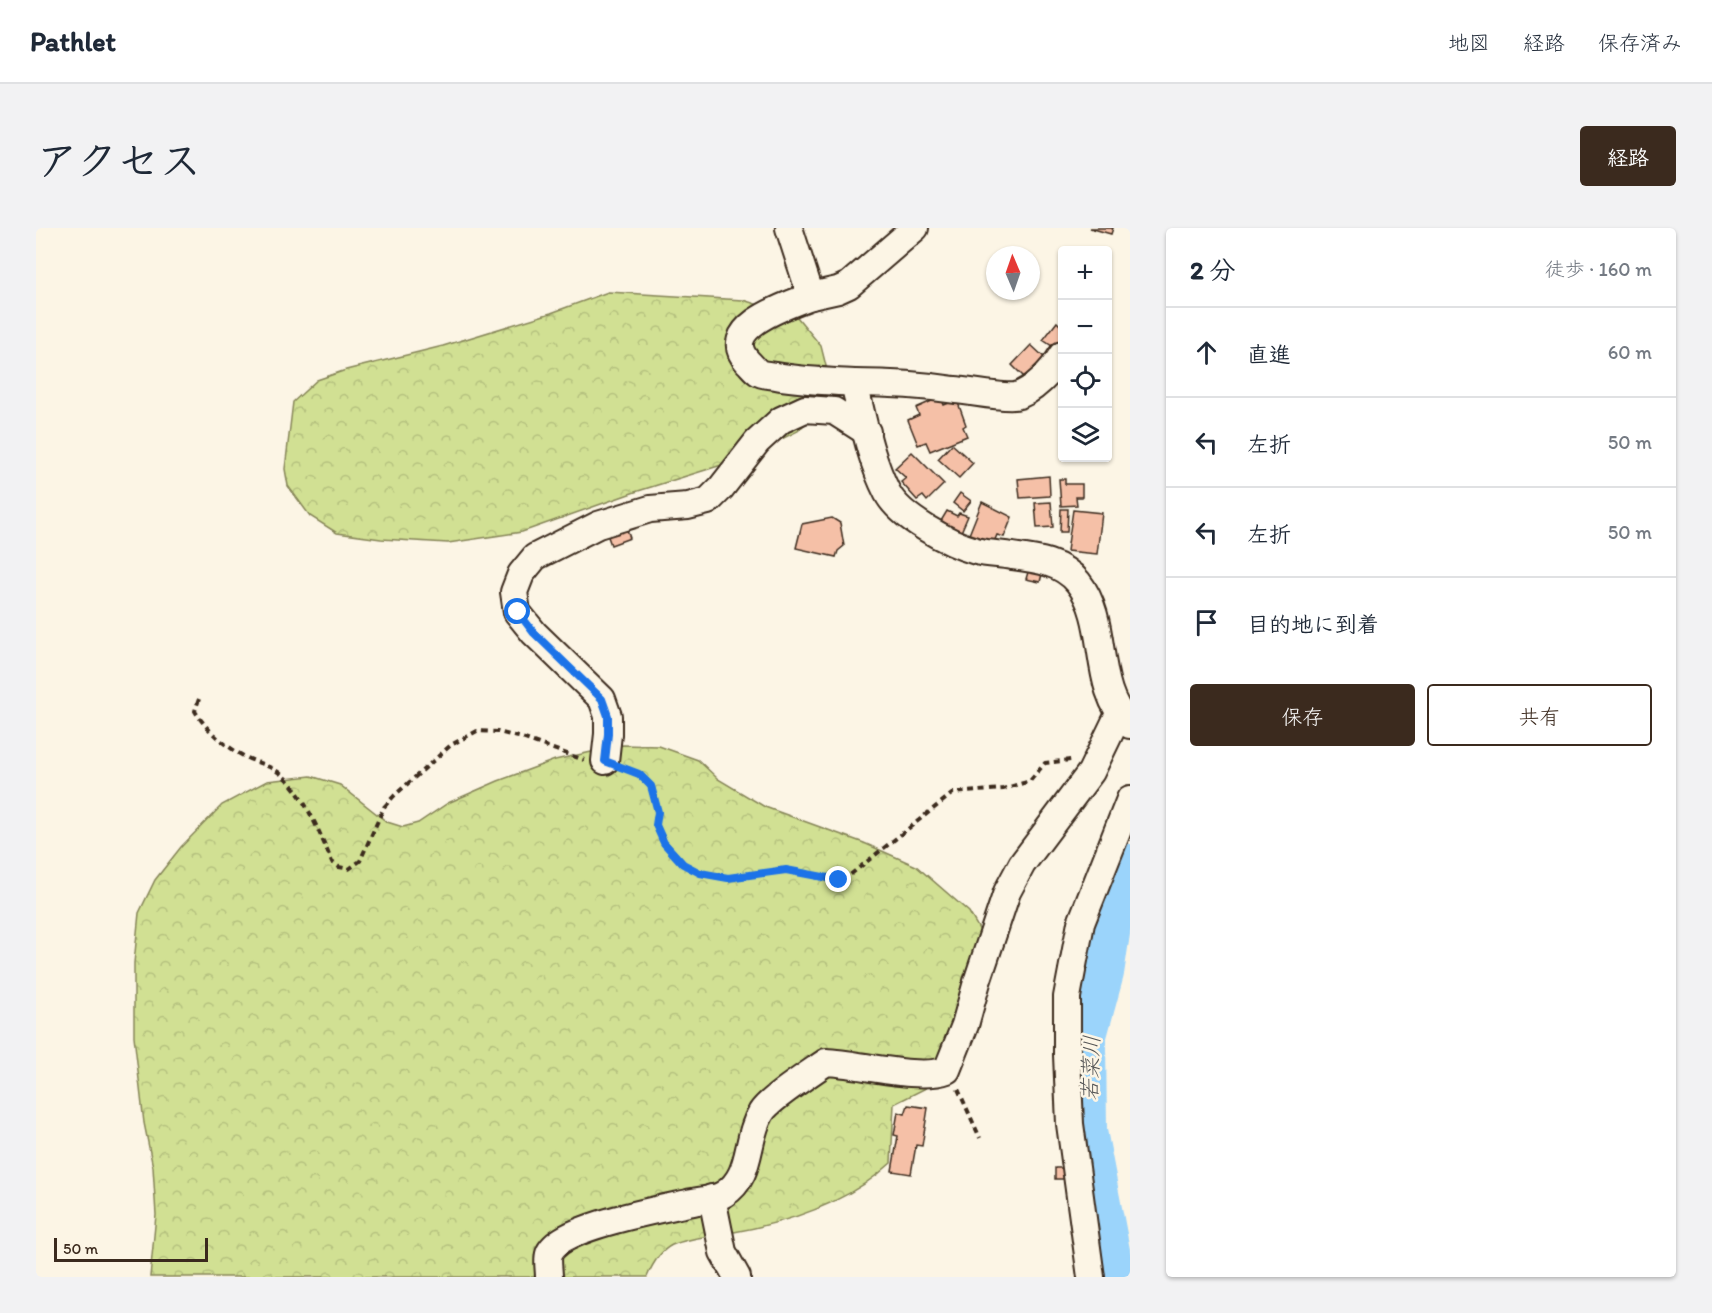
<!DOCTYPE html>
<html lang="ja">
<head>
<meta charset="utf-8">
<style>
	body { margin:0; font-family:Itim,"Klee One",sans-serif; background:#f2f2f3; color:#1f2937 }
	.controls { position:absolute; right:18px; top:18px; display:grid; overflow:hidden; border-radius:6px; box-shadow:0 2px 4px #0004 }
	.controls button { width:54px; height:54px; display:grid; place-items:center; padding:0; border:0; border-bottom:2px solid #e0e1e3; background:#fff; color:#1f2937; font:30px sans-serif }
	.compass { position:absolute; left:950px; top:18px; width:54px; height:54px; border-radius:50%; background:#fff; box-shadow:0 2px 4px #0004; rotate:358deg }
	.scale { position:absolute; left:18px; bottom:15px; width:154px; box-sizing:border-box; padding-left:6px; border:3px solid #3b2a1e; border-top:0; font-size:16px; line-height:21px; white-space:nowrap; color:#3b2a1e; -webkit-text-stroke:4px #fcf5e5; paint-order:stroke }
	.stop { position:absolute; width:18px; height:18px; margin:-14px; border:4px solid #1a73e8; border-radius:50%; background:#fff }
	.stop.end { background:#1a73e8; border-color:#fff; box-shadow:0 2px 6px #0008 }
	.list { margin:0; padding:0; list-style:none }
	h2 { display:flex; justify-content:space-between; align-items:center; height:78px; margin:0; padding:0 24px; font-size:26px }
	h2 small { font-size:20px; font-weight:400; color:#747a83 }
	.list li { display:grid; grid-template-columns:39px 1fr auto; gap:18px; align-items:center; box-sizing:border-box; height:90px; padding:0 24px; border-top:2px solid #e0e1e3 }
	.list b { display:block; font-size:22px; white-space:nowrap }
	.list em { font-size:20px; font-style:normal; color:#747a83 }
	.actions { display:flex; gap:12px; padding:18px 24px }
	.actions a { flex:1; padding:14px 0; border:2px solid #3b2a1e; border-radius:6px; text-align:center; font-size:21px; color:#3b2a1e }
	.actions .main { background:#3b2a1e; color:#fff }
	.icon { flex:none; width:33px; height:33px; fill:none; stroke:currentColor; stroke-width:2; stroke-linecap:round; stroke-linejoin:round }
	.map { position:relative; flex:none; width:1094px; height:1049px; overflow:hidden; border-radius:6px }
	header { display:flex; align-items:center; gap:36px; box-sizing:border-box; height:84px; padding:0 30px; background:#fff; border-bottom:2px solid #e0e1e3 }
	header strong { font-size:28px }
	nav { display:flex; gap:33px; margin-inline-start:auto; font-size:21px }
	.intro { display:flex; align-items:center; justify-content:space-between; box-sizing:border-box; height:144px; padding:0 36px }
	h1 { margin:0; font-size:42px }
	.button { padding:15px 27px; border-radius:6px; background:#3b2a1e; color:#fff; font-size:21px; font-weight:700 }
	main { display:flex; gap:36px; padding:0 36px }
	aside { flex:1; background:#fff; border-radius:6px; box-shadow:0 2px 4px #0004 }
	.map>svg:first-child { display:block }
	.forest { fill:url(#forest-crowns); stroke:#868558; stroke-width:1.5 }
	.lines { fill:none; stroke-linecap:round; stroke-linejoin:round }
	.river { stroke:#9bd4fb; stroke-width:38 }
	.building { fill:#f5c0a7; stroke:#3b2a1e; stroke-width:1.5 }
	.street-casing { stroke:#3b2a1e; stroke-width:30 }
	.path { stroke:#3b2a1e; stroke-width:4; stroke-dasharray:6 4.5; stroke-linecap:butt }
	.street { stroke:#fcf5e5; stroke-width:26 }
	.route { stroke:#1a73e8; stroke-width:8 }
	.labels { text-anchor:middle; stroke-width:5; stroke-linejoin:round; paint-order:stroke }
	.water-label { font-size:22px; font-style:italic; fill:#535455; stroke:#fcf5e5 }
</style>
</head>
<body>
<header>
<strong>Pathlet</strong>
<nav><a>地図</a><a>経路</a><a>保存済み</a></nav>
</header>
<div class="intro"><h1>アクセス</h1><a class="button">経路</a></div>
<main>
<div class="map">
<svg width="1094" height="1049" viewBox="0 0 1094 1049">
	<defs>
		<pattern id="forest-crowns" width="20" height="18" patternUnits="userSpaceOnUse" patternTransform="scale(1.5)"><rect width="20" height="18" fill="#d1e093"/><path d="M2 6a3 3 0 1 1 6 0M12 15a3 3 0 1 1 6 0" fill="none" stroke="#b4c07e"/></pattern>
	</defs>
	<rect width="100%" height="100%" fill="#fcf5e5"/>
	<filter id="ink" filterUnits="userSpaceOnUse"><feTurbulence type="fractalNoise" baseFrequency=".0167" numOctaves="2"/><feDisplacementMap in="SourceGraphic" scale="12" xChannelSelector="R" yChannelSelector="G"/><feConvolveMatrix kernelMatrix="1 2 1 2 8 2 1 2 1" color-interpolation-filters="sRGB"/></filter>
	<g filter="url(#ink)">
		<g class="forest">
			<polygon points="572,64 707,72 761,89 785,118 793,150 786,179 762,203 705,231 599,264 486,304 412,315 345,311 301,305 274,288 252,258 249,241 257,174 281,152 310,142 407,118 515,85"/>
			<path d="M 587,517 L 623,518 L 662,532 L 682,551 L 729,579 L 828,615 L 880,638 L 933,684 L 947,708 L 952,753 L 943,801 L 910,850 L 858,876 L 855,935 C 813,974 754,994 698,1004 C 681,1007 651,1010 636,1017 C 624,1023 616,1037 611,1049 L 114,1049 L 120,987 L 117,939 L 108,895 L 98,808 L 98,735 L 103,685 L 119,652 L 145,619 L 186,577 L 231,553 L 275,548 L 304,557 L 351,594 L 367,599 L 382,595 L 412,575 L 462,553 L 519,532 Z"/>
		</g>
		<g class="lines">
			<polyline class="river" points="1080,1049 1052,903 1051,811 1069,745 1082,659 1094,635"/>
		</g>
		<g class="building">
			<polygon points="1054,0 1077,0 1075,6"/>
			<polygon points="1021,94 1026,99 1026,110 1019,120 1007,112"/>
			<polygon points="995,117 1010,131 990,151 976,137"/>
			<polygon points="905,169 908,177 921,172 930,197 927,199 931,208 894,223 890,214 882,217 872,192 883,187 880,180"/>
			<polygon points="916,216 937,235 923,250 902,231"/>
			<polygon points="876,224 908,256 891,273 887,268 881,272 865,254 870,250 859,240"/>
			<polygon points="1013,248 1014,268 984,270 982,251"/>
			<polygon points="1023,251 1029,251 1029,256 1046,256 1046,269 1040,269 1041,277 1025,278"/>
			<polygon points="924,265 935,273 927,283 917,275"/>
			<polygon points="946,274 976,289 968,309 961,307 958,314 953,312 950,317 932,309"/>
			<polygon points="1015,274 1017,299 1001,300 999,275"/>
			<polygon points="1025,281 1032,281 1031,304 1024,304"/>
			<polygon points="1037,282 1066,285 1061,326 1031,323"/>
			<polygon points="911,283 921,288 923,285 932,288 925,304 905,293"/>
			<polygon points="796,290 804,295 808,318 802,323 800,329 760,320 766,296"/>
			<polygon points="589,296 594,310 575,317 570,303"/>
			<polygon points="992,344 1006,346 1004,354 990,351"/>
			<polygon points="872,877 892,880 886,918 880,917 875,946 856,943 862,908 858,907 862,884 869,886"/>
			<rect x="1019" y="940" width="14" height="11"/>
		</g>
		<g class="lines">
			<defs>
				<g id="street">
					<path d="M 753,0 L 775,68 C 751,77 680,100 712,134 C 715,137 719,142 722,144 C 726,147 734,147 740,148 C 766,153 792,153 818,155 C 827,191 834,231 851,264 C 863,289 914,316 940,323 C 952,326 965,326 976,328 C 1000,331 1026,334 1042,354 C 1075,396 1054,459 1094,497"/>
					<polyline points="775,68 802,62 813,57 879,0"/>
					<path d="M 818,155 C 852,155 886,157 919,162 C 934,163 965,170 979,168 C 996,165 1017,142 1026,127"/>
					<polyline points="569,533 572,506 572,488 566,471 498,405 481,384 478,364 485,346 499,329 562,297 614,281 652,278 672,273 685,260 721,214 745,192 769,181 798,183 831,204"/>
					<polyline points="676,970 687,1024 701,1049"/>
					<path d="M 513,1049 C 513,1042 511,1032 513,1026 C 522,999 626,981 652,975 C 663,972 679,972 688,966 C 717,948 709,911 725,885 C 732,872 776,844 790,834 C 822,835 882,853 911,842 L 929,797 L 941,754 L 971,664 L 986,636 L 1055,544 L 1083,486"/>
					<polyline points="1055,1049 1034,896 1031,827 1031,769 1045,695 1094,571"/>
				</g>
			</defs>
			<use href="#street" class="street-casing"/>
			<g class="path">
				<path d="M 163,471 L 159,483 C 171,503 188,517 209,529 C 221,535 236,538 246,547 C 269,567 284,606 296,634 L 303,639 L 313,641 L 324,633 L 348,579 L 358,568 L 415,517 L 441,503 L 462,504 L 486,510 L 548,532"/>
				<polyline points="588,540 603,546 615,558 622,584 620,597 629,615 647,636 664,645 692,650 750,642 803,652 814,647 917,565 967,561 994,553 1009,535 1035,532"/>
				<polyline points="922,861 944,910"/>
			</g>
			<use href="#street" class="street"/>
		</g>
	</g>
	<g class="lines" filter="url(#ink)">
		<polyline class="route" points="482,384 498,405 566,471 572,488 572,506 569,533 603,546 615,558 622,584 620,597 628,615 647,636 664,645 692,650 750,642 803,652"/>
	</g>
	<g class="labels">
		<g class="water-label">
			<text transform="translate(1054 840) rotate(-88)" y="8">若菜川</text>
		</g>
	</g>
</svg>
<div class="controls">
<button>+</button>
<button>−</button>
<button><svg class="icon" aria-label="locate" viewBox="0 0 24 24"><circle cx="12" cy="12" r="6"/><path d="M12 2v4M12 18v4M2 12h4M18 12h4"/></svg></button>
<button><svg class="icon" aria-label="layers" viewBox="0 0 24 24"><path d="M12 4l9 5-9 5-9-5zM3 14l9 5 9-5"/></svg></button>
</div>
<svg class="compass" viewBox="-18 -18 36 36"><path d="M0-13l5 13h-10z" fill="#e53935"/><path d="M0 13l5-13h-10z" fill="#747a83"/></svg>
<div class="scale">50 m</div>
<div class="stop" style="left:482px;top:384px"></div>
<div class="stop end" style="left:803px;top:652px"></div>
</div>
<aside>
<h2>2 分<small>徒歩 · 160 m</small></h2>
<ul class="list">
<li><svg class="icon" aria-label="ahead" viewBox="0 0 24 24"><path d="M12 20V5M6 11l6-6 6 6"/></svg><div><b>直進</b></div><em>60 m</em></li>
<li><svg class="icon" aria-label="left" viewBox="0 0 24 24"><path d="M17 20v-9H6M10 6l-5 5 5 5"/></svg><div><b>左折</b></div><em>50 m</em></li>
<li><svg class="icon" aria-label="left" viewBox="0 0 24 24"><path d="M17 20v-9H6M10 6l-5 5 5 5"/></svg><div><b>左折</b></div><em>50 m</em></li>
<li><svg class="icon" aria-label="arrive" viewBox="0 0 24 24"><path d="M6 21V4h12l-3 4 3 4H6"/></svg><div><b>目的地に到着</b></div></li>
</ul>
<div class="actions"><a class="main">保存</a><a>共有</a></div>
</aside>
</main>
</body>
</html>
